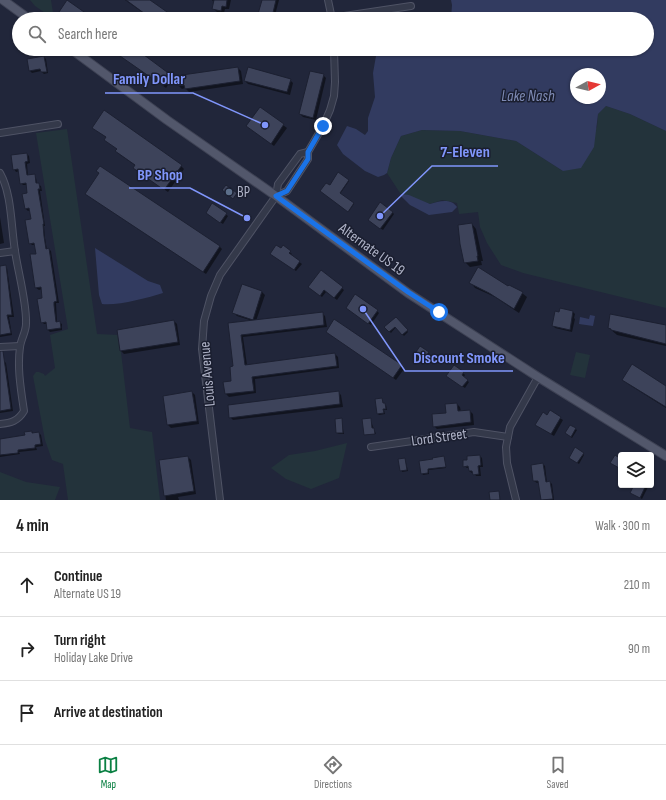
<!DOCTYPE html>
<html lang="en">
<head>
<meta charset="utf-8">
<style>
	body { margin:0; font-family:"Sofia Sans Condensed",sans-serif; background:#f2f2f2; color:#222 }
	.controls { position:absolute; right:12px; bottom:12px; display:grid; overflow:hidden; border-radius:4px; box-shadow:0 1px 3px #0004 }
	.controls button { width:36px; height:36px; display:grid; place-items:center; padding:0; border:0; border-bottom:1px solid #e0e0e0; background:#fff; color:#222; font:20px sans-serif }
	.compass { position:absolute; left:570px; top:68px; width:36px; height:36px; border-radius:50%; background:#fff; box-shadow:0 1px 3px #0004; rotate:82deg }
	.stop { position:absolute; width:12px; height:12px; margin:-9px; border:3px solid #1a73e8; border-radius:50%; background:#fff }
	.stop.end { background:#1a73e8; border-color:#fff; box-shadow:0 1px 4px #0008 }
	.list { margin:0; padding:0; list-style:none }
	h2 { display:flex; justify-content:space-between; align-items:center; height:52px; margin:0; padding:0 16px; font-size:17px }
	h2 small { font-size:13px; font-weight:400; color:#767676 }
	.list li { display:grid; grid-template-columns:26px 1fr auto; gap:12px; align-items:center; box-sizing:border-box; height:64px; padding:0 16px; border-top:1px solid #e0e0e0 }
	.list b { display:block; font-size:15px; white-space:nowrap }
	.list p { margin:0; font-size:13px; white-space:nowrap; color:#767676 }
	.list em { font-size:13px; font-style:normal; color:#767676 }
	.icon { flex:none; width:22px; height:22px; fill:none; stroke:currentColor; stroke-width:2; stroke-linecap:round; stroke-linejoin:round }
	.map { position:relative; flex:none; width:666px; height:500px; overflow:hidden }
	.search { position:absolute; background:#fff; box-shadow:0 1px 3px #0004; left:12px; right:12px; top:12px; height:44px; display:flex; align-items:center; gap:10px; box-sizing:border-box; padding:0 14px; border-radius:22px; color:#767676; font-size:15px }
	.sheet { height:244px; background:#fff }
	nav { display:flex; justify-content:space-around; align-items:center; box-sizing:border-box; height:56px; border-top:1px solid #e0e0e0; background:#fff; font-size:11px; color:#767676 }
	nav a { display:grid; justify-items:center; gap:2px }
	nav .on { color:#0b8043 }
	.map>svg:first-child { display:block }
	.green { fill:#23333b }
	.water { fill:#323b60; fill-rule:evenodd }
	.shadow { fill:#0007 }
	.building { fill:#3d435a; stroke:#1c2031 }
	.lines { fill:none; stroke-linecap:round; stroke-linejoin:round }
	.minor-casing { stroke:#4f5365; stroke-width:8 }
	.major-casing { stroke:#3e4254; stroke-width:10 }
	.minor { stroke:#34394a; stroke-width:6 }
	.major { stroke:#52576b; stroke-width:8 }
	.route { stroke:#1a73e8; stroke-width:5 }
	.service-dot { fill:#5c6f8a; stroke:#1a1e2f; stroke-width:1.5 }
	.labels { text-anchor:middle; stroke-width:3; stroke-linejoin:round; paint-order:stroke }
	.poi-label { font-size:15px; fill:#afb3c7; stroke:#1a1e2f; text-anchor:start }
	.street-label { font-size:15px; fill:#afb3c7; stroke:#1a1e2f }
	.water-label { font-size:16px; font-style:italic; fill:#7e8ab4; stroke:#1a1e2f }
	.leader { fill:none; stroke:#8096fb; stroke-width:1.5 }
	.callout-dot { fill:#8096fb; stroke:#1a1e2f; stroke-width:1.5 }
	.callout-label { font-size:16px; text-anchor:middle; font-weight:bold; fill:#8096fb; stroke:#1a1e2f; stroke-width:3; stroke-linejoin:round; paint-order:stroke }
</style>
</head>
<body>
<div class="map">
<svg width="666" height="500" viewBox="0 0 666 500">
	<rect width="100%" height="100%" fill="#21263a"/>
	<g class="green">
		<polygon points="30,0 51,0 54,19 35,6"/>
		<polygon points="606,106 630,114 666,131 666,308 523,273 501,265 487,243 480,227 478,212 459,214 457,203 442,200 430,204 400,193 387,173 391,158 401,136 422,130 460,131 516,141 563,171 597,127 598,114"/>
		<polygon points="67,129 97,334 119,335 130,428 152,432 160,500 68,500 63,464 52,460 45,440 33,376 36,372 39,372 44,374 45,376 55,368 50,335 68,329 36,133"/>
		<polygon points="576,352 590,355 585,378 570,375"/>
		<polygon points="347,443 339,478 311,489 286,479 271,468 289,455 315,451"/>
		<polygon points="0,472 26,482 60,487 55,500 0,500"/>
	</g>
	<g class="water">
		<path d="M 451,0 L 666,0 L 666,131 L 630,114 L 606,106 L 598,114 L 594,147 L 581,168 L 563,171 L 516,141 L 460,131 L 422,130 L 401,136 L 391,158 L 387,173 L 384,175 L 378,177 L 365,171 L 343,154 L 337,145 L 347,126 L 356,129 L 365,135 L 368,131 L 368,118 L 375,97 L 373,73 L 376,56 L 381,52 L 387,51 L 409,49 L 647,49 L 647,19 L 451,19 L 452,5 ZM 576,74 L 600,74 L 600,98 L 576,98 Z"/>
		<path d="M 401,194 L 409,195 L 430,204 C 439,201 451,198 457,207 L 452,212 L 429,215 L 410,205 L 401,196 Z"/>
		<path d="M 95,248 L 148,281 L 160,285 L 163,293 C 147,298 117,306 102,304 L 99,295 Z"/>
		<polygon points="590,315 595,316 593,326 579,324 580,317 589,319"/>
	</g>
	<g class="shadow">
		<polygon points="125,0 149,0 175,19 152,19"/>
		<polygon points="212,0 231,0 229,9 225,9 224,13 217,12 214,9 215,4"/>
		<polygon points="262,0 279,0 274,19 262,16 259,13"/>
		<polygon points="111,49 133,49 173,78 166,88"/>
		<polygon points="44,57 46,59 48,73 44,74 41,71 32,73 30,71"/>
		<polygon points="238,68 241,71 243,84 189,92 185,88 182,89 179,86"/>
		<polygon points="323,75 326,78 316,120 303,117 300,114"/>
		<polygon points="290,80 293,83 290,95 248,84 245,81"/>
		<polygon points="260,108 287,128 274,146 251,129"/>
		<polygon points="96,130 181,166 184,169 168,192 137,171 136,166 119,154 118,149 107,138"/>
		<polygon points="27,154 29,156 30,163 27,164 28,176 34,175 36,178 37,184 41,186 42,191 40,191 45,226 44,226 45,238 47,250 49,249 51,251 59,303 56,303 57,322 59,322 62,324 62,330 50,332 48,330 47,324 44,324 42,322 43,299 42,289 39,290 36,288 37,254 35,245 32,245 30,243 32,220 30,210 28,211 25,208 28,194 27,185 23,185 21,183 20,171 16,172 14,169"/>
		<polygon points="100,174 219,246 222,249 206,274 90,197"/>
		<polygon points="339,174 349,181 340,194 354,204 349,211 321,191 330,187"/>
		<polygon points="213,205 228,216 223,224 209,215"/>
		<polygon points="392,212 394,214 383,230 371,222"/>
		<polygon points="0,217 4,243 0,244"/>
		<polygon points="472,224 476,229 483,261 481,261 482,265 470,267 465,262"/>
		<polygon points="283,247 292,254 291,256 302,264 296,271 274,256"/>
		<polygon points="5,266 7,268 14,317 9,317 12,335 0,337 0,267"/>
		<polygon points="321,272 344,290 337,300 326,292 322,297 311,289"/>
		<polygon points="471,283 509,287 522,293 527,297 519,313 495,297 475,288"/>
		<polygon points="262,292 265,295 256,321 322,313 325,316 327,327 243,337 247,365 335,354 338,357 339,368 255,379 256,393 229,397 226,394 232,381 234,367 229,324 253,321 237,316 234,313"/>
		<polygon points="349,310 377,311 379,313 371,325"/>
		<polygon points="573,312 575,314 574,318 575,319 572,332 555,328 553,325"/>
		<polygon points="396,318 408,332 404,336 396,327 391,333 386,328"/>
		<polygon points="174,321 177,324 180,345 124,354 121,351"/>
		<polygon points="666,326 666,346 617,335 609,328"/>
		<polygon points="327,332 401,366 404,369 396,380"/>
		<polygon points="428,353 430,354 424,361 417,356"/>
		<polygon points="0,361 4,361 6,363 13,411 0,413"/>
		<polygon points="463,373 465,375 463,378 469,382 465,388 450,378"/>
		<polygon points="624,379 666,386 666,408 628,384"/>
		<polygon points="192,392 195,395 199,424 171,428 168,425"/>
		<polygon points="338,392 341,395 343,407 233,420 230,417"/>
		<polygon points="382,399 383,404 386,405 387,410 384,410 385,414 379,415 378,414"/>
		<polygon points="457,404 460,407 461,412 470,411 473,414 474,425 437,429 434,426 447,414 446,405"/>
		<polygon points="550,412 563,420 554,436 539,427"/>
		<polygon points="341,419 344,434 339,434 337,433"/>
		<polygon points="370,419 376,434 366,435 365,434"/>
		<polygon points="571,426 577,430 572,438 567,434"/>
		<polygon points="32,432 34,434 39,433 41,435 43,446 36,447 37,450 19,452 20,454 0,457 0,440 26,436"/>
		<polygon points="583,453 584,455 579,464 571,459"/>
		<polygon points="480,456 482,458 483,467 480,467 481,476 476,476 474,473 472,473 469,471 469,468 467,468 464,466 468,460"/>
		<polygon points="188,457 191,460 196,494 178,497 179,500 166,500 160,461"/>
		<polygon points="444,457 446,468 429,470 429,474 423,475 422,473"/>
		<polygon points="405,459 408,471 402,472 399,460"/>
		<polygon points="543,464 545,466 547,483 550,482 552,484 554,500 542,500 540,482 537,483 534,481"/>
		<polygon points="635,485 649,485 642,499 631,493"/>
	</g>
	<g class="building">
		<polygon points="67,0 94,19 69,19 59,12"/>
		<polygon points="126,0 150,0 177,19 152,19"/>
		<polygon points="214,0 227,0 226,7 222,6 221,11 212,9"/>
		<polygon points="262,0 276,0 272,17 258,14"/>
		<polygon points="110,49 136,49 171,75 163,86"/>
		<polygon points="44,56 47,72 41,72 40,69 29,71 27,59"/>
		<polygon points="238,67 240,81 185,89 184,85 178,86 177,77 182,76 182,75"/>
		<polygon points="248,67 291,79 287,92 244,81"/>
		<polygon points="310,71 324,74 313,118 299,114"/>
		<polygon points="260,107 284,124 271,144 246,126"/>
		<polygon points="104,110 182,165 164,190 133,168 135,165 115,151 117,149 104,140 106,137 92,128"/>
		<polygon points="27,153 28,161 25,162 27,175 35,174 36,183 39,183 40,189 38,189 44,224 43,224 44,236 46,249 49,248 57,301 54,302 54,305 56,322 60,321 61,328 47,330 46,322 41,323 37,299 42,298 41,287 35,288 30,254 36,254 34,243 29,244 25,220 31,219 29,208 25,209 22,194 27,193 26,183 20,184 18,169 13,170 11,155"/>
		<polygon points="100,166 220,246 203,272 85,194 99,173 96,171"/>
		<polygon points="338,172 349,180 340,193 354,203 348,212 320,191 326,183 330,185"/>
		<polygon points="226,185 237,193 233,199 222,190"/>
		<polygon points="380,202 393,212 380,229 368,220"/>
		<polygon points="212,203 227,213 220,223 206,213"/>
		<polygon points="472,223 478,256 477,256 478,261 464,263 460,244 458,225"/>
		<polygon points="276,245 281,248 283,245 291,251 289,253 300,261 294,270 270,254"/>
		<polygon points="6,265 12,315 7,315 11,333 0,335 0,266"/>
		<polygon points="478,267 508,286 509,285 523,292 514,309 489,293 469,283"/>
		<polygon points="321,270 343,287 334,298 324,290 320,296 308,287"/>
		<polygon points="242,284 262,291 253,320 232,313"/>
		<polygon points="355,294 378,310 368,324 346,308"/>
		<polygon points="560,308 573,311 570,330 552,326 555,311 559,312"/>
		<polygon points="323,312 324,325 241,335 245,365 335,353 337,366 252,377 254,391 225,394 223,382 231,381 230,367 233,366 228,323"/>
		<polygon points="610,314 666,325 666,344 611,330 611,329 608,328"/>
		<polygon points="396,317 408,330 402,335 395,327 389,332 384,327"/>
		<polygon points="334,319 402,365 393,378 326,332"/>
		<polygon points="174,320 178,342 120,351 117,330"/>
		<polygon points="420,346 429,352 423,361 414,355"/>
		<polygon points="0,351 3,351 11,409 0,411"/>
		<polygon points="632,364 666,386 666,407 622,380"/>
		<polygon points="454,365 464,372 462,375 468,380 462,387 446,376"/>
		<polygon points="192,391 197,421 167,425 163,396"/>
		<polygon points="339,391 340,404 229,418 228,405"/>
		<polygon points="382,398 383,403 385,403 386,409 383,409 384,413 377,414 375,399"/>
		<polygon points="457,403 458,411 470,410 471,422 433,427 432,414 446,413 445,404"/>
		<polygon points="550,410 561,417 551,434 535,425 543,412 547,415"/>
		<polygon points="342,418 343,433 336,433 335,419"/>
		<polygon points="371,418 372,428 374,428 375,434 364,435 362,419"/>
		<polygon points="570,425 576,428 571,437 565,433"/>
		<polygon points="32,431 32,433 39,432 41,444 35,445 35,448 18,450 18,453 0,455 0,439 25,435 24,432"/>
		<polygon points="575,447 584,453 577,463 569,458"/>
		<polygon points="480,455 481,465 478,466 479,474 473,475 472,471 469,471 468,466 463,467 463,460 467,460 467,456"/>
		<polygon points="615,455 621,459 621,469 610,463"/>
		<polygon points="188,456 194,491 164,496 159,460"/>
		<polygon points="444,456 446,467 428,469 428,473 421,474 419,461 433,459 432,458"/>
		<polygon points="405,458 407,470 400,471 398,459"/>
		<polygon points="543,463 546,482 550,481 553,499 541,500 538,481 533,481 531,465"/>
		<polygon points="634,485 646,485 640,498 630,493"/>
		<polygon points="499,491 500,500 490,500 489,492"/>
	</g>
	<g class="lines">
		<defs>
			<g id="minor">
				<polyline points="328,0 332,19"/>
				<polyline points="331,18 411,6"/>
				<polyline points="0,133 58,124"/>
				<path d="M 0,173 C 12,194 11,227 15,251 C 18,272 27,303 26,324 C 26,332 21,339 20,347 C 17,368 21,390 24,411 C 18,421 11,423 0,424"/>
				<polyline points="276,196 278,184 300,154 308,152"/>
				<polyline points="0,253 15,251"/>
				<polyline points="0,347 20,346"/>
				<polyline points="371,447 474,432 508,437"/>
				<polyline points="220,500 202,349 204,321 211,296 220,275 276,196 287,191 308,159 308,152 323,126 330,110 334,96 335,82 334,49"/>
				<polyline points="516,500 507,463 506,447 510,427 538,377"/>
			</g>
			<g id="major">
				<polyline points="3,0 29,19"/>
				<polyline points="71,49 167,120 276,196 408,293 538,377 666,456"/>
			</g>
		</defs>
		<use href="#minor" class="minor-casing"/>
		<use href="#major" class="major-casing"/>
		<use href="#minor" class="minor"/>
		<use href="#major" class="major"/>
	</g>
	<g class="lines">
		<polyline class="route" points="323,126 308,152 308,159 287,191 276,196 408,292 439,312"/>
	</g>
	<circle class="service-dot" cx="229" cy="192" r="4"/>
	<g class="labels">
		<g class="poi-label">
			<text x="237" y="197">BP</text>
		</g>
		<g class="street-label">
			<text transform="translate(372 249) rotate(36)" y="5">Alternate US 19</text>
			<text transform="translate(207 374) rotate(-95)" y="5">Louis Avenue</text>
			<text transform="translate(439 437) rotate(-8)" y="5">Lord Street</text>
		</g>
		<g class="water-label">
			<text x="528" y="101">Lake Nash</text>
		</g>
	</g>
	<path class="leader" d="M265 125L193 93H105M380 216L432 166H498M247 218L190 188H129M363 309L405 371H513"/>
	<g class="callout-dot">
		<circle cx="265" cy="125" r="4"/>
		<circle cx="380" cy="216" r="4"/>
		<circle cx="247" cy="218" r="4"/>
		<circle cx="363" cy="309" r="4"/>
	</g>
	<g class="callout-label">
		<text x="149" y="84">Family Dollar</text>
		<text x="465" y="157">7-Eleven</text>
		<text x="160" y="180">BP Shop</text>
		<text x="459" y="363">Discount Smoke</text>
	</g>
</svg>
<div class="controls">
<button><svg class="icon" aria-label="layers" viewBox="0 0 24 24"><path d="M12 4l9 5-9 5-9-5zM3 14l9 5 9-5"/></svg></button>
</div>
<svg class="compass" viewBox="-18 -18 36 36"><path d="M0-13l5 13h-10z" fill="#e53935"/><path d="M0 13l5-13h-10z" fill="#767676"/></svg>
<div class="stop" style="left:439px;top:312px"></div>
<div class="stop end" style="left:323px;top:126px"></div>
<div class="search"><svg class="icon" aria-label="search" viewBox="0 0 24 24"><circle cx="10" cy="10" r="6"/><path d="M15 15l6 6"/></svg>Search here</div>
</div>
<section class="sheet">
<h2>4 min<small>Walk · 300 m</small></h2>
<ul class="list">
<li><svg class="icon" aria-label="ahead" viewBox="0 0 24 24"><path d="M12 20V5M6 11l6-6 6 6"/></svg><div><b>Continue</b><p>Alternate US 19</p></div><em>210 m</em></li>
<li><svg class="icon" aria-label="right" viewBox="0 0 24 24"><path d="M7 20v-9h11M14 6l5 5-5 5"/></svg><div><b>Turn right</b><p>Holiday Lake Drive</p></div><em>90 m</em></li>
<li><svg class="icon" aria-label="arrive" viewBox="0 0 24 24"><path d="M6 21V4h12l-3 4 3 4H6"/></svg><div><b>Arrive at destination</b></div></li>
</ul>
</section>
<nav>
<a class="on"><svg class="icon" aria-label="map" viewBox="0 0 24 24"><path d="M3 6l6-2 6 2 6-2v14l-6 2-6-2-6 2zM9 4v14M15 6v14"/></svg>Map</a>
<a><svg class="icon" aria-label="directions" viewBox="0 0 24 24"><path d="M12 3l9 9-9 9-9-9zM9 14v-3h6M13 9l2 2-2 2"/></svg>Directions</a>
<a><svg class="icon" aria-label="saved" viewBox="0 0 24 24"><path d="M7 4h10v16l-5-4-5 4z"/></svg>Saved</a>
</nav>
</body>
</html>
